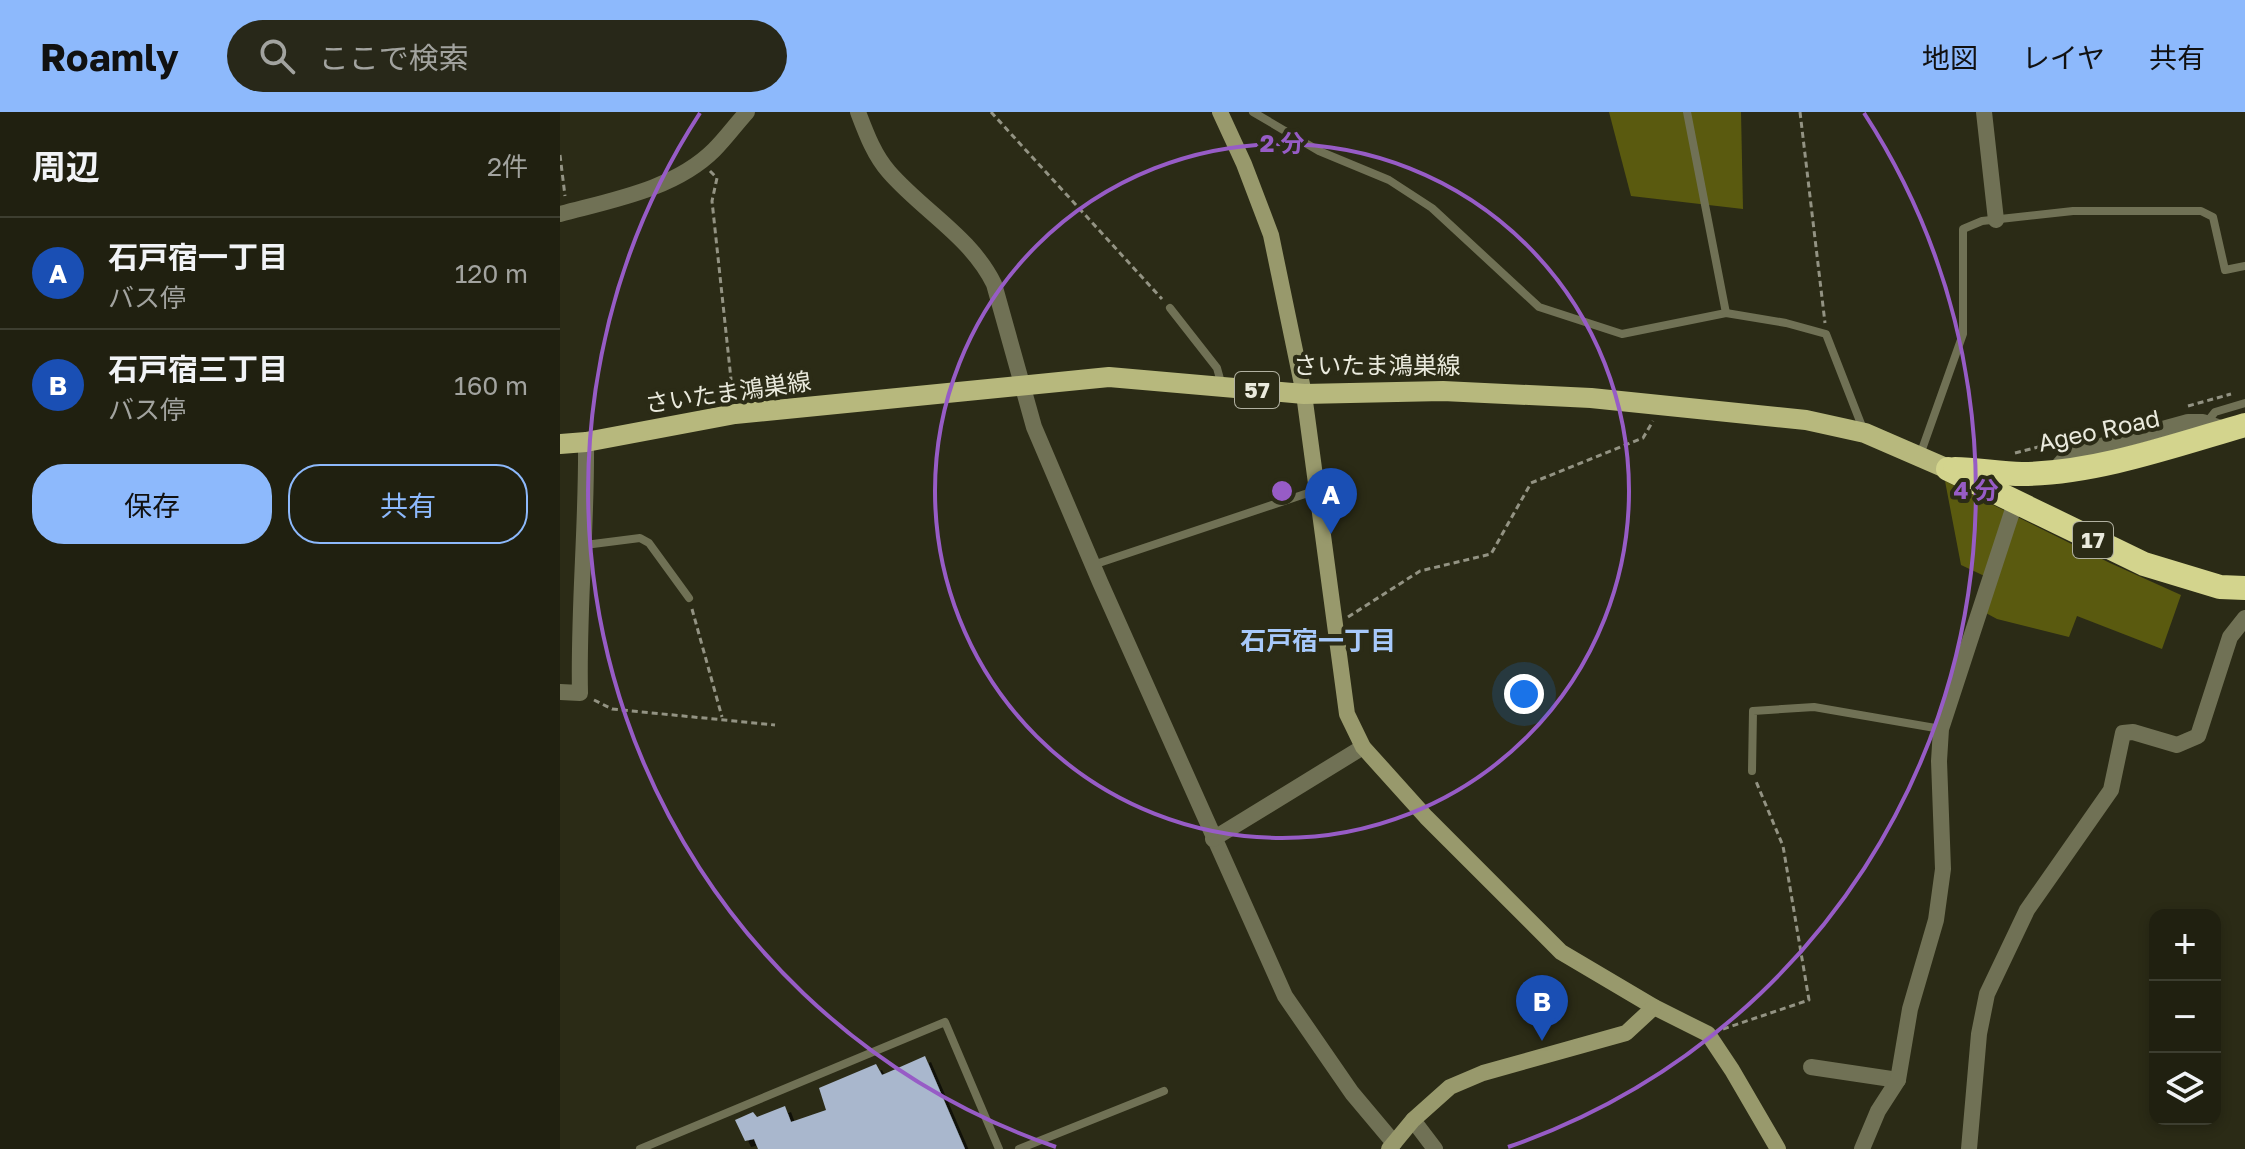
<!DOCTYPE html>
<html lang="ja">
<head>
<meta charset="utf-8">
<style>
	body { margin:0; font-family:"Golos Text","Noto Sans JP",sans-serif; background:#282819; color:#f1f3f6 }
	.controls { position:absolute; right:24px; bottom:24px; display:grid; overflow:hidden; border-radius:16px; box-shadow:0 4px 12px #0003 }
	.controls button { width:72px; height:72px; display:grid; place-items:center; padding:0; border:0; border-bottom:2px solid #3d3e30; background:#202010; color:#f1f3f6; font:40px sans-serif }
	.you { position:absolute; left:964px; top:582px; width:28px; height:28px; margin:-20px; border:6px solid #fff; border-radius:50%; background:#1a73e8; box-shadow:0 0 0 12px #1a73e833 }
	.badge { display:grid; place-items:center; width:52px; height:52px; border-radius:50%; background:#8db9fc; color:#fff; font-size:26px; font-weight:700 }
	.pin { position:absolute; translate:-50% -66px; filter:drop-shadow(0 2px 4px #0008) }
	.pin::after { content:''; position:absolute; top:42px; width:28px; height:24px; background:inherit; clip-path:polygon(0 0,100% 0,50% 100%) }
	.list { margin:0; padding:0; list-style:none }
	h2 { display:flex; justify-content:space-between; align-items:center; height:104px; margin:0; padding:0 32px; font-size:34px }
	h2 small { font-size:26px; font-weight:400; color:#a2a39f }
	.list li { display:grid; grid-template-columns:52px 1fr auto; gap:24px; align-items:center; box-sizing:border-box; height:112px; padding:0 32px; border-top:2px solid #3d3e30 }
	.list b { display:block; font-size:30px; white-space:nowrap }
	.list p { margin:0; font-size:26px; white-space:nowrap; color:#a2a39f }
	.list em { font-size:26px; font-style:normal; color:#a2a39f }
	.actions { display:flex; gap:16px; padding:24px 32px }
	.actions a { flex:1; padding:18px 0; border:2px solid #8db9fc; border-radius:32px; text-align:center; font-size:28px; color:#8db9fc }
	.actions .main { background:#8db9fc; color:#111 }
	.icon { flex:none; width:44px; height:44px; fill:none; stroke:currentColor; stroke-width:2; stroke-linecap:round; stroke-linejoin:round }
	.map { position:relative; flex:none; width:1685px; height:1037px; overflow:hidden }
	header { display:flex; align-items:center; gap:48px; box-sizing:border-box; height:112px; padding:0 40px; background:#8db9fc; color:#111 }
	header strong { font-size:38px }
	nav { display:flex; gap:44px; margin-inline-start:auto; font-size:28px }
	.search { width:560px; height:72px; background:#282819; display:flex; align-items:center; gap:20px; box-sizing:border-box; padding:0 28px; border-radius:44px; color:#a2a39f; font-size:30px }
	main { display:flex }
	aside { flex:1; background:#202010 }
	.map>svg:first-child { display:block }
	.forest { fill:#5a5a0f }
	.building { fill:#a9b7cd; filter:url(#shadow) }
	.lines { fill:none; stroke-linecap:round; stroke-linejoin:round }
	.path { stroke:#939383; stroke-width:3; stroke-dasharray:6 4; stroke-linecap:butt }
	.lane { stroke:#707155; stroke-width:8 }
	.street { stroke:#707155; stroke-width:16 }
	.secondary { stroke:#98996c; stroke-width:16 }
	.primary { stroke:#b7b87d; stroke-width:20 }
	.highway { stroke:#d3d48d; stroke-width:24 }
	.ring { fill:none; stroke:#975cc6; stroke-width:4 }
	.labels { text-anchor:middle; stroke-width:8; stroke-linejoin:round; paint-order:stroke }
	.shield { fill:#2b2b16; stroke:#b1b1a1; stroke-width:2 }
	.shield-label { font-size:22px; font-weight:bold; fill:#eaeadd }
	.street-label { font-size:24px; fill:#eaeadd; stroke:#2b2b16 }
	.neighbourhood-label { font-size:26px; font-weight:bold; fill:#a7c9fb; stroke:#2b2b16 }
	.centre { fill:#975cc6; stroke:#2b2b16; stroke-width:4 }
	.ring-label { font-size:24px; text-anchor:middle; font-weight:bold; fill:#975cc6; stroke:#2b2b16; stroke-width:8; stroke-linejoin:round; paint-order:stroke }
</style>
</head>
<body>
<header>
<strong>Roamly</strong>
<div class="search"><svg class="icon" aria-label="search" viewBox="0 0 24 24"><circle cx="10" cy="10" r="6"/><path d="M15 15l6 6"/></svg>ここで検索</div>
<nav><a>地図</a><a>レイヤ</a><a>共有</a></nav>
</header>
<main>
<aside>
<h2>周辺<small>2件</small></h2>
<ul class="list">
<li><span class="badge" style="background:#1a4fb4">A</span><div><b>石戸宿一丁目</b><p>バス停</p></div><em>120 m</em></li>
<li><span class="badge" style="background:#1a4fb4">B</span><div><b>石戸宿三丁目</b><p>バス停</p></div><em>160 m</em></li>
</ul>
<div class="actions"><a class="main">保存</a><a>共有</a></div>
</aside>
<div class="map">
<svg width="1685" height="1037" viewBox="0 0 1685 1037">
	<defs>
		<filter id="shadow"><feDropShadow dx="6" dy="6" stdDeviation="0" flood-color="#0009"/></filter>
	</defs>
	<rect width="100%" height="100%" fill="#2b2b16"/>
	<g class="forest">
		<polygon points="1049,0 1181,0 1183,97 1071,84"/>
		<polygon points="1385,369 1550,451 1621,483 1602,537 1517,504 1509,525 1437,507 1424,500 1433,468 1401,453"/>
	</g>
	<polygon class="building" points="365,944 405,1037 198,1037 194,1027 185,1029 175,1008 193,1000 197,1005 225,994 231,1010 266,998 259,976 316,952 322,963"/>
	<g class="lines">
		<g class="path">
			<polyline points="431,0 602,187"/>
			<polyline points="1240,0 1265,211"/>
			<polyline points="0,43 5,84"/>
			<polyline points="150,59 157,66 152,89 173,286"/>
			<polyline points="1628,294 1671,282"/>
			<polyline points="1455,341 1498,330"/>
			<polyline points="132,497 162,605"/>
			<polyline points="788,505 860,459 931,442 971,371 1083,326 1093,309"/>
			<polyline points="34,588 52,597 215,613"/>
			<polyline points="1163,917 1249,888 1223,734 1195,667"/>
		</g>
		<g class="lane">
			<polyline points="693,0 759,39 829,68 872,96 979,195 1062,222 1166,201 1226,211 1266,222 1303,317"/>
			<polyline points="1127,0 1166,201"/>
			<polyline points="610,196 657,256 662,274"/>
			<polyline points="1647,310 1655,300 1685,291"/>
			<polyline points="1360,343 1403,222 1403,117 1422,109 1513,99 1641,99 1653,105 1665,158 1685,154"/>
			<polyline points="25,433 80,426 89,431 129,486"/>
			<polyline points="533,453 757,378"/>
			<polyline points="1192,659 1193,599 1254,595 1381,617"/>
			<polyline points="80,1037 385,910 439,1037"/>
			<polyline points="459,1037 604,979"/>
		</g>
		<g class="street">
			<path d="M 298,0 C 306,21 314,43 329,60 C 363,99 411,125 434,172 L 474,315 L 540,470 L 725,884 L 792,981 L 834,1031"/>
			<polyline points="1424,0 1436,108"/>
			<path d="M 0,102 C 52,88 115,77 154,38 C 166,26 176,12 187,0"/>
			<polyline points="1494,359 1508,343 1628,310 1643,310 1667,318"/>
			<path d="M 0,580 L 20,581 C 18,498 27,414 26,330"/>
			<polyline points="653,727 803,635"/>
			<polyline points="1251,955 1338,968"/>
			<polyline points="853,1008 875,1037"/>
			<polyline points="1302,1037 1318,999 1338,968 1350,897 1376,808 1383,757 1379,649 1381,617 1455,391"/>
			<polyline points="1409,1037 1419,922 1427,882 1467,798 1551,678 1563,621 1573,620 1617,633 1638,624 1670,525 1685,506"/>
		</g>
		<g class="secondary">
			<polyline points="660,0 684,52 711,123 744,282 787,602 803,635 866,705 1001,840 1094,895 1148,922 1172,958 1218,1037"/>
			<polyline points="829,1037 853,1008 890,975 923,961 1066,921 1094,895"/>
		</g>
		<polyline class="primary" points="0,332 26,330 175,302 549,265 744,282 883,279 1031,286 1246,308 1305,321 1388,357"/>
		<g class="highway">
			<polyline points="1388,357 1584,452 1660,475 1685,476"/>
			<path d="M 1395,357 C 1417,357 1440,362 1462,362 C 1534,362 1616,333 1685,313"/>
		</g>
	</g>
	<g class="ring">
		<circle cx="722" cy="379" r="347"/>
		<path d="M496 1035A694 694 0 0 1 140 1M1304 1A694 694 0 0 1 948 1035"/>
	</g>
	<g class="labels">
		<g class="shield">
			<rect x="675" y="260" width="44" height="36" rx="6"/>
			<rect x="1513" y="410" width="40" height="36" rx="6"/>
		</g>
		<g class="shield-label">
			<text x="697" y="286">57</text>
			<text x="1533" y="436">17</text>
		</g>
		<g class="street-label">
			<text x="817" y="262">さいたま鴻巣線</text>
			<text transform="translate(168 281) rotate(-8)" y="8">さいたま鴻巣線</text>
			<text transform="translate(1539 319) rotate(-12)" y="8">Ageo Road</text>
		</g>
		<g class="neighbourhood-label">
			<text x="758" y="538">石戸宿一丁目</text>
		</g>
	</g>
	<circle cx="722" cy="379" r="12" class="centre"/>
	<g class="ring-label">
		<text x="722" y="40">2 分</text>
		<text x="1416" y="387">4 分</text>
	</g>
</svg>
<div class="controls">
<button>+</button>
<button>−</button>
<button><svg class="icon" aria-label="layers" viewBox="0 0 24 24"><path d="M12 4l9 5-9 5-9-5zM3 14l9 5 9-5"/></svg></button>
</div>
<div class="you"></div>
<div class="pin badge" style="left:771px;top:422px;background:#1a4fb4">A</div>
<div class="pin badge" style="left:982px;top:929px;background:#1a4fb4">B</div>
</div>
</main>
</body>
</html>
